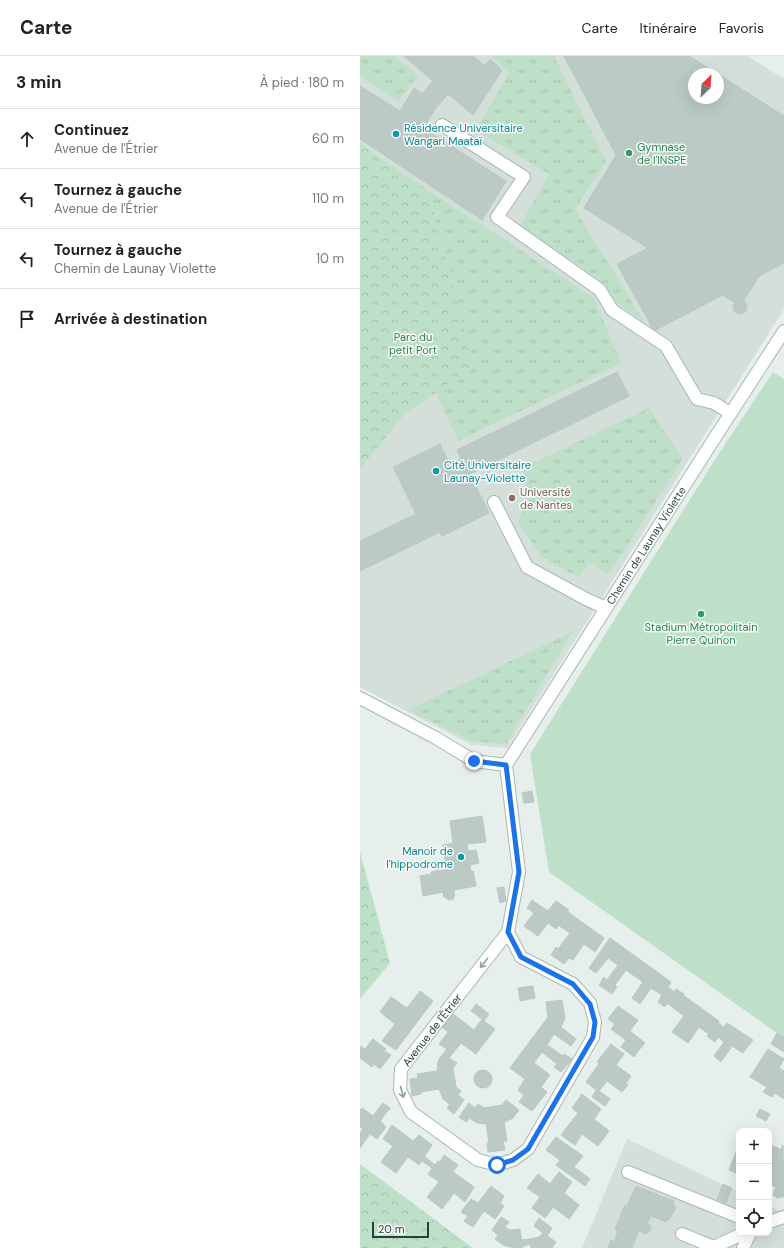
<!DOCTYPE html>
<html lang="fr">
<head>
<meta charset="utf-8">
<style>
	body { margin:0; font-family:"DM Sans",sans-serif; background:#f2f2f2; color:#222 }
	.controls { position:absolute; right:12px; bottom:12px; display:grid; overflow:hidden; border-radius:8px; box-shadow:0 4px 16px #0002 }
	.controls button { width:36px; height:36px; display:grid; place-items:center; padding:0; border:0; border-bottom:1px solid #e0e0e0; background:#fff; color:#222; font:20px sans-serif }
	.compass { position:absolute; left:328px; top:12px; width:36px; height:36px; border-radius:50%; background:#fff; box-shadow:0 4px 16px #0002; rotate:25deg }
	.scale { position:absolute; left:12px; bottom:10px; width:57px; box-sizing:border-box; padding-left:4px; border:2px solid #24423a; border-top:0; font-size:11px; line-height:14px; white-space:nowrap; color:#24423a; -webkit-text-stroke:3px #f7fbf9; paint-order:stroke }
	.stop { position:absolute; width:12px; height:12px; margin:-9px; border:3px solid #1a73e8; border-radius:50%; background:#fff }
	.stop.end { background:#1a73e8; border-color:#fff; box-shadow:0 1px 4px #0008 }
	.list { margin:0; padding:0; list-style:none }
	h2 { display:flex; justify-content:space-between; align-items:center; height:52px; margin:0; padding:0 16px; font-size:17px }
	h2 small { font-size:13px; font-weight:400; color:#767676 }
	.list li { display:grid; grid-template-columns:26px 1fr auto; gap:12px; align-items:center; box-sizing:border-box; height:60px; padding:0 16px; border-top:1px solid #e0e0e0 }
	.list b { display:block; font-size:15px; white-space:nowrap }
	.list p { margin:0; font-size:13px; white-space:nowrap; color:#767676 }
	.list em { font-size:13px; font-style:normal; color:#767676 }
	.icon { flex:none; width:22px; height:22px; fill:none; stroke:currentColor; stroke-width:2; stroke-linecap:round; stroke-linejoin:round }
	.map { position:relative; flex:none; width:424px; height:1192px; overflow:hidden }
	header { display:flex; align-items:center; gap:24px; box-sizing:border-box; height:56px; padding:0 20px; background:#fff; border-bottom:1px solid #e0e0e0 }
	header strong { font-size:19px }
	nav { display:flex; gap:22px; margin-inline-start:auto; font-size:14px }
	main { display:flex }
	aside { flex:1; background:#fff }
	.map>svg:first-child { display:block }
	.built { fill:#d4dfda; fill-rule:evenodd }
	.grass { fill:url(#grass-tufts) }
	.park { fill:url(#park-crowns) }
	.garden { fill:#bfe0c8 }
	.building { fill:#bbcac4; stroke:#b8c9c2 }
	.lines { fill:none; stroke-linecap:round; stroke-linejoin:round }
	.minor-casing { stroke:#a8b8b2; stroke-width:14 }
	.minor { stroke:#fff; stroke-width:12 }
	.oneway { stroke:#92a09c }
	.route { stroke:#1a73e8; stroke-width:5 }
	.culture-dot { fill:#0f9aa8; stroke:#f7fbf9; stroke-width:1.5 }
	.leisure-dot { fill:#2e9e5b; stroke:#f7fbf9; stroke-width:1.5 }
	.education-dot { fill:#8d6e63; stroke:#f7fbf9; stroke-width:1.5 }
	.labels { text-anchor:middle; stroke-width:3; stroke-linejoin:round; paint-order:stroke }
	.culture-label { font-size:11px; fill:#0d838f; stroke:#f7fbf9; text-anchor:start }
	.leisure-label { font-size:11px; fill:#27864d; stroke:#f7fbf9; text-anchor:start }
	.park-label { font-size:11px; fill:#2d7a4b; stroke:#f7fbf9 }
	.education-label { font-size:11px; fill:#785e54; stroke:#f7fbf9; text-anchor:start }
	.street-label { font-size:11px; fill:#24423a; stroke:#f7fbf9 }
</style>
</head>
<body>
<header>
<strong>Carte</strong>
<nav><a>Carte</a><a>Itinéraire</a><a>Favoris</a></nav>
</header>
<main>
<aside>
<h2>3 min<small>À pied · 180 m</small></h2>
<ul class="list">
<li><svg class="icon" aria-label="ahead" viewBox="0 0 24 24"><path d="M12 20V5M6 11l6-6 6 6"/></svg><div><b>Continuez</b><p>Avenue de l'Étrier</p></div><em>60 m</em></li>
<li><svg class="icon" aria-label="left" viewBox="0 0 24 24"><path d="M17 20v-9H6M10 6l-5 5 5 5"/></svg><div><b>Tournez à gauche</b><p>Avenue de l'Étrier</p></div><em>110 m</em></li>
<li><svg class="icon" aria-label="left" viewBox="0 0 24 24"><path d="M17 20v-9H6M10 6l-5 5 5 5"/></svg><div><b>Tournez à gauche</b><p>Chemin de Launay Violette</p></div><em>10 m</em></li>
<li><svg class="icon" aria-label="arrive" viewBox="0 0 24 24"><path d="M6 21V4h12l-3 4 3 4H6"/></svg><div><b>Arrivée à destination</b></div></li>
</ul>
</aside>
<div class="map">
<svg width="424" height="1192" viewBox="0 0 424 1192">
	<defs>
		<pattern id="grass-tufts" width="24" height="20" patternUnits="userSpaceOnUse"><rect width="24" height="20" fill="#bfe0c8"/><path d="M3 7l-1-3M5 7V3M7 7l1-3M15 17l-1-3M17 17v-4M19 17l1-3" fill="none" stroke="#a4c1ad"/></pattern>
		<pattern id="park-crowns" width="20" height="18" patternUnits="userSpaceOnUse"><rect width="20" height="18" fill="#bfe0c8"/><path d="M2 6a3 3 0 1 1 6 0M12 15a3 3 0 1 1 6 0" fill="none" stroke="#a4c1ad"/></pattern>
	</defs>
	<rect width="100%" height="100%" fill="#e6efeb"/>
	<g class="built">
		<path d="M 0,0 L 388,0 L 424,23 L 424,253 L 147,692 L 112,689 L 0,631 ZM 334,18 L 358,18 L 358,42 L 334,42 Z"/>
		<polygon points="267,1083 379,1136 379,1177 409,1177 409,1150 419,1155 424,1152 424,1192 222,1192"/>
	</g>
	<g class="grass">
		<polygon points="0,0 35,0 58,20 38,45 0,19"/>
		<polygon points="131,0 194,0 246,106 215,153 285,267 256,246 240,224 160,170 189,118 116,74 149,17"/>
		<polygon points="68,134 234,242 261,307 98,385 76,337 114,310"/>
		<polygon points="289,352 323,403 249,518 229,507 219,522 182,501 158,466 168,441 163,413 165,411"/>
		<polygon points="212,576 146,688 112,685 48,654"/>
	</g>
	<g class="park">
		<polygon points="0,88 68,134 114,310 44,359 0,413"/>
		<polygon points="0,796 30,907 0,943"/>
		<polygon points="0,1108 113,1192 0,1192"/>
	</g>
	<polygon class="garden" points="413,316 424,323 424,982 189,816 170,698 356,402"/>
	<g class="building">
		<polygon points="44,0 113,0 125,10 130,3 140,12 141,16 113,59 88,38 76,52 63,72 146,125 122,164 0,83 0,30 40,55 54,32 62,38 73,25"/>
		<polygon points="204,0 214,0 232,34 224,38"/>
		<polygon points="214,0 329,0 358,18 334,18 334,42 358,42 358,18 424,60 424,207 294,275 257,208 288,192 224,152 256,99 224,38 232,34"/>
		<polygon points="400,219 384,244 377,244 374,246 362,239"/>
		<circle cx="380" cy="251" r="7"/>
		<polygon points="257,316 269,340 110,418 129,457 82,480 80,476 0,515 0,485 56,458 33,411 80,388 90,409 101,403 97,394"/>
		<polygon points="172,735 174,746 164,747 162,737"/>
		<polygon points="122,760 126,786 107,788 108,795 116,794 119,807 110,809 111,815 113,815 116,830 94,834 94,837 95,838 93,843 89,844 84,841 83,836 63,840 60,820 71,818 71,816 86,813 83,789 93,787 90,765"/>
		<polygon points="144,831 146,845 140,847 137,832"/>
		<polygon points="172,844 188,855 196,845 209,854 196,873 181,862 171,875 164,870 174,857 167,852"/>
		<polygon points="208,856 226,869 205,898 198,893 210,877 198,869"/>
		<polygon points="181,862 188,867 178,880 171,875"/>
		<polygon points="226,869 244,882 235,896 224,888 213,904 209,902 204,908 191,899 196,891 205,898"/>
		<polygon points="250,882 311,926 308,931 314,936 316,933 324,938 323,939 359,965 358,967 364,971 367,967 393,984 383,997 372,990 361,1006 354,1000 364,986 358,981 355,986 347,980 349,978 339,971 328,987 312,976 324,960 307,947 305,951 298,946 302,939 291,932 280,948 272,942 283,926 266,914 255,929 257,931 252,938 239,929 244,921 247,924 258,909 248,902 236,917 229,912"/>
		<polygon points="173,930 175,942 160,945 158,932"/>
		<polygon points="60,935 73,945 36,994 22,985 35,968 20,956 31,941 47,952"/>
		<polygon points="202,944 205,962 201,971 216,983 211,990 194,978 187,989 203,1000 204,998 212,1003 201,1016 194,1011 197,1008 182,996 174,1007 190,1019 181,1031 187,1036 172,1055 159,1046 164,1039 158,1034 165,1023 150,1012 188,961 186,946"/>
		<polygon points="116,948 129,958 124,965 135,973 116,998 101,987 93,997 79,988 88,976 82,971 92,957 114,974 122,963 111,955"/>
		<polygon points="258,950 278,964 270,975 285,987 279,994 251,973 255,968 248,963"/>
		<polygon points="417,977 424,982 424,996 411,988"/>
		<polygon points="13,983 26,993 24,995 31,999 20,1013 14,1008 12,1011 0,1002 0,990 5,993"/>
		<polygon points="266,984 279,994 274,1001 261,991"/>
		<polygon points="251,988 264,998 256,1009 271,1020 266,1027 237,1006"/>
		<polygon points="87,993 93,997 89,1002 83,998"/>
		<polygon points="408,993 424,1003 419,1012 424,1015 424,1043 415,1037 412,1041 403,1036 407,1031 390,1021"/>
		<polygon points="83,998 97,1007 93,1012 96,1031 101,1035 98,1039 104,1044 94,1058 87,1052 90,1048 83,1043 79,1033 61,1036 61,1038 52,1040 50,1023 58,1022 57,1018 77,1015 78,1005"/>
		<polygon points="239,1008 268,1029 262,1036 247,1025 239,1035 250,1043 245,1050 232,1041 236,1034 226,1026"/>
		<circle cx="123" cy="1023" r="9"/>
		<polygon points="222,1038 241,1053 234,1063 249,1075 238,1090 222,1078 215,1089 201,1079 218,1057 212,1052"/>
		<polygon points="146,1044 159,1054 153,1062 147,1065 144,1066 147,1085 143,1085 145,1094 128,1096 127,1087 129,1087 126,1068 117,1067 109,1062 106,1066 99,1061 109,1047 115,1052 118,1048 124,1052 142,1049"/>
		<polygon points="23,1047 30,1052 20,1065 26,1071 17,1083 10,1078 0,1092 0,1077 3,1073 0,1071 0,1054 2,1052 13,1060"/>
		<polygon points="400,1053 410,1058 406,1065 396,1060"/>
		<polygon points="32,1069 53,1085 59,1079 72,1089 59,1109 48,1101 36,1117 21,1106 33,1090 23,1083"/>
		<polygon points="196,1081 223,1100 214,1111 230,1123 225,1130 196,1109 200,1104 186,1094"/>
		<polygon points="379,1088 379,1118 369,1114"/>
		<polygon points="423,1089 424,1136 423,1141 417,1142 413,1139 416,1131 409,1129 409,1099 413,1090 421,1094"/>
		<polygon points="84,1099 98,1109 93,1116 114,1131 105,1146 94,1137 82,1153 67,1141 79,1126 68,1118 78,1105 80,1106"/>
		<polygon points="65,1101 75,1109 72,1112 62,1105"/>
		<polygon points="199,1116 212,1126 204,1137 219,1149 209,1163 193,1151 185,1162 172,1152 180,1141 167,1132 178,1118 190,1128"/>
		<polygon points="363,1128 372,1132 366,1147 357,1143"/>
		<polygon points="131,1130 144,1140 140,1147 144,1150 135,1163 124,1155 113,1171 104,1165 108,1160 101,1156 111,1143 118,1147"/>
		<polygon points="276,1130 314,1145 313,1149 315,1150 315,1154 309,1164 307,1163 306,1166 291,1160 287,1167 291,1170 290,1175 286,1178 279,1175 272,1192 248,1192 251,1184 254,1186 258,1175 255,1173 265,1149 267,1150"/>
		<polygon points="141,1161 149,1166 145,1171 150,1174 160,1173 163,1192 153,1192 153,1191 150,1191 143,1189 135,1183 138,1179 132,1174"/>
		<polygon points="179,1162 192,1172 187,1180 196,1186 192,1192 171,1192 170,1183 179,1181 183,1177 174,1170"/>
		<polygon points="170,1183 171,1188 162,1190 161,1184"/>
	</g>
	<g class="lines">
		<defs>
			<g id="minor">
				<polyline points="82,69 164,121 137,161 240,234 252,254 306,290 337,343 354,347 370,357"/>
				<polyline points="134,446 167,511 226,543 246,552"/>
				<path id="s1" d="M 0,642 L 76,682 L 114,705 L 146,709 L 356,380 L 424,275"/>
				<polyline points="146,709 159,816 148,876 41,1013 40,1034 51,1056 118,1104 137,1109 153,1104 168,1093 233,981 235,966 230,947 213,928 161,901 148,876"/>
				<polyline points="268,1116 379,1161"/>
				<polyline points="409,1166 424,1161"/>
				<polyline points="322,1178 354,1191 384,1177"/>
				<polyline points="383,1192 390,1177"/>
			</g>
		</defs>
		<use href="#minor" class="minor-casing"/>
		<use href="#minor" class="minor"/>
	</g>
	<defs><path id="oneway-shaft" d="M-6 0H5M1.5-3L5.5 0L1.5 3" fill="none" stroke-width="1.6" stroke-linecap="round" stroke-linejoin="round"/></defs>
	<g class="oneway">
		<use href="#oneway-shaft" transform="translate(124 907) rotate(128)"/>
		<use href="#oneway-shaft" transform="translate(42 1036) rotate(75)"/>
	</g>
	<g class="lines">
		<polyline class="route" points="114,705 146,709 159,816 148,876 161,901 213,928 230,948 235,966 233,981 168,1093 153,1104 137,1109"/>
	</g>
	<g class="culture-dot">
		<circle cx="36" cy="78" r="4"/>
		<circle cx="76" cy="415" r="4"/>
		<circle cx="101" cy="801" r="4"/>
	</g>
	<g class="leisure-dot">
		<circle cx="269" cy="97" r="4"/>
		<circle cx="341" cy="558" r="4"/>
	</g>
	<circle class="education-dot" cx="152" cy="442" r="4"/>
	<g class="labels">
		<g class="culture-label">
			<text x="44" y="76">Résidence Universitaire<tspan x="44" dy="13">Wangari Maataï</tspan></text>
			<text x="84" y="413">Cité Universitaire<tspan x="84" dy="13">Launay-Violette</tspan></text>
			<text x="93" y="799" text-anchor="end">Manoir de<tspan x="93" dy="13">l'hippodrome</tspan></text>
		</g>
		<g class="leisure-label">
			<text x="277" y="95">Gymnase<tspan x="277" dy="13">de l'INSPE</tspan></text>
			<text x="341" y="575" text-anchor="middle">Stadium Métropolitain<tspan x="341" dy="13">Pierre Quinon</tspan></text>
		</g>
		<g class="park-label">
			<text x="53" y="285">Parc du<tspan x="53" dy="13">petit Port</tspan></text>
		</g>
		<g class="education-label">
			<text x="160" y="440">Université<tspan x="160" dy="13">de Nantes</tspan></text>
		</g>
		<g class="street-label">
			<text dy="4" stroke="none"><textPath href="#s1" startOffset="423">Chemin de Launay Violette</textPath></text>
			<text transform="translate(72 974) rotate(-52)" y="4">Avenue de l'Étrier</text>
		</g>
	</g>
</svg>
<div class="controls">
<button>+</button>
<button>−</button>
<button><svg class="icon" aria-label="locate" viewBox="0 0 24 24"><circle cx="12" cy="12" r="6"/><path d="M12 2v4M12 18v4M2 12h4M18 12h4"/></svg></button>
</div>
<svg class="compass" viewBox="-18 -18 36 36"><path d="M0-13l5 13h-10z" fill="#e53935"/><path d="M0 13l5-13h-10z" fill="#767676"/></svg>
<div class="scale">20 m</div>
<div class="stop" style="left:137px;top:1109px"></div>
<div class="stop end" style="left:114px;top:705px"></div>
</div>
</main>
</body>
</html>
